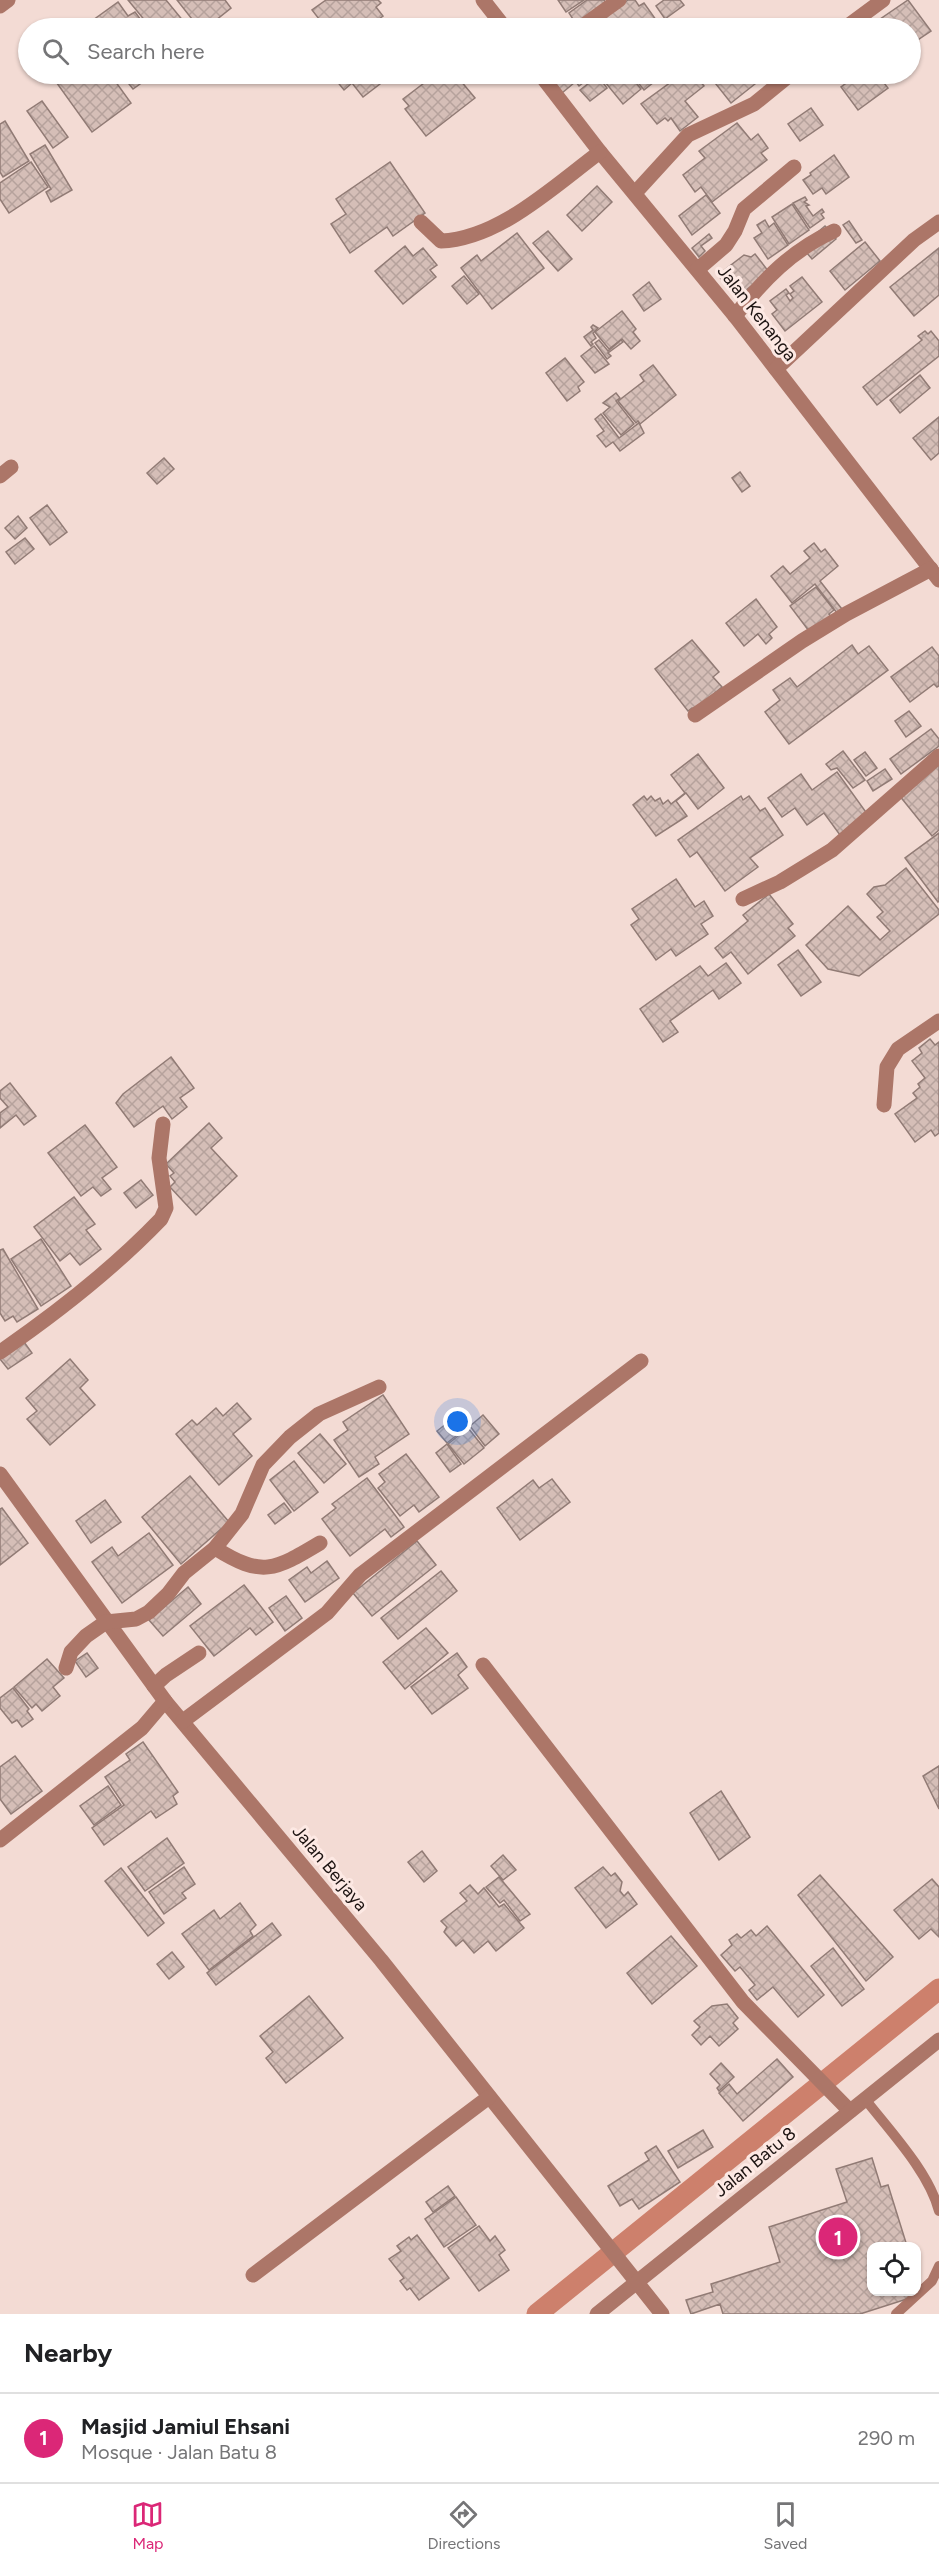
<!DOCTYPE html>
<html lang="en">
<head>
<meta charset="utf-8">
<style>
	body { margin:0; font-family:Figtree,sans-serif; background:#f2f2f2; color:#202124 }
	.controls { position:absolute; right:18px; bottom:18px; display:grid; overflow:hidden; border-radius:12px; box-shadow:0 2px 4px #0004 }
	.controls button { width:54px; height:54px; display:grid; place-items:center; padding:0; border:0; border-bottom:2px solid #e0e0e0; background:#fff; color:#202124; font:30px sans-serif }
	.you { position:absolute; left:458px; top:1422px; width:21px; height:21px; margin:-15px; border:4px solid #fff; border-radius:50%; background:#1a73e8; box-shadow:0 0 0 9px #1a73e833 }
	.badge { display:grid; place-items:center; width:39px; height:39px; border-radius:50%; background:#db2777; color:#fff; font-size:20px; font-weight:700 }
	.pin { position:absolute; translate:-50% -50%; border:3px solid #fff; box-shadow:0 2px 6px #0006 }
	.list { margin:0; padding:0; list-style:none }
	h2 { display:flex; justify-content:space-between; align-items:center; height:78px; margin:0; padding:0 24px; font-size:26px }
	h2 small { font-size:20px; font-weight:400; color:#757577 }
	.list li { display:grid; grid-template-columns:39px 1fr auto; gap:18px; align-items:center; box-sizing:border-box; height:90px; padding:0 24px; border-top:2px solid #e0e0e0 }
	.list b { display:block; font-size:22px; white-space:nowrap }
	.list p { margin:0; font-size:20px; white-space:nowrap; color:#757577 }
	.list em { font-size:20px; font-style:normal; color:#757577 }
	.icon { flex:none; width:33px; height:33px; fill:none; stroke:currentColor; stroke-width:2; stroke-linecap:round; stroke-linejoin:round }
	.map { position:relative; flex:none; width:939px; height:2314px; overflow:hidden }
	.search { position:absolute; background:#fff; box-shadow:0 2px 4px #0004; left:18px; right:18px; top:18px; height:66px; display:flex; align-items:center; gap:15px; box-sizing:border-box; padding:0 21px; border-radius:33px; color:#757577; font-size:22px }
	.sheet { height:168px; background:#fff }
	nav { display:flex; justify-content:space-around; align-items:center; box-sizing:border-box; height:84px; border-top:2px solid #e0e0e0; background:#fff; font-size:16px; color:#757577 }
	nav a { display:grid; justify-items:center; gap:3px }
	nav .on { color:#db2777 }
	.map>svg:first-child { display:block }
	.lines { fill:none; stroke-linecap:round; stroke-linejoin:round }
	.canal { stroke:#cd806c; stroke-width:21 }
	.building { fill:url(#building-cross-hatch); stroke:#917b75; stroke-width:1.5 }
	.service { stroke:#ac7668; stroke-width:10 }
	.minor { stroke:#ac7668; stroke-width:15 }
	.tertiary { stroke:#ac7668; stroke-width:15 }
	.labels { text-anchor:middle; stroke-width:6; stroke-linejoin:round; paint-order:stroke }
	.street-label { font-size:18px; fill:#1c1311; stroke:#fde9e4 }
</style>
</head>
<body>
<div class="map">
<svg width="939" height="2314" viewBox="0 0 939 2314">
	<defs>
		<pattern id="building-cross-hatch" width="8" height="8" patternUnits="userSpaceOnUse" patternTransform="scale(1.5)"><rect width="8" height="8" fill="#d5beb7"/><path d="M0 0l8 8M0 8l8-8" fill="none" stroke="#b6a29c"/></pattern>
	</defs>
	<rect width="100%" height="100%" fill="#f3dbd4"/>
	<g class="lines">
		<polyline class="canal" points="537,2314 939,1989"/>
	</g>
	<g class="building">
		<polygon points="128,0 166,0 189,28 151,28"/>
		<polygon points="177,0 225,0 231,8 206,28 199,28"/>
		<polygon points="326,0 378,0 381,3 376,7 383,16 366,28 326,28 312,10"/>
		<polygon points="558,0 584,0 566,12"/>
		<polygon points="587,0 604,0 606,3 576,24 569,13"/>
		<polygon points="628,0 635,0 639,6 644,3 659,24 654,28 594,28 592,26"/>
		<polygon points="664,0 680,0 684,5 665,19 656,6"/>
		<polygon points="908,0 931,31 910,45 910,28 867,28"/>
		<polygon points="118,2 128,16 135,12 147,28 82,28"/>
		<polygon points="46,74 110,74 131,103 92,132 54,79 50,82 44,75"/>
		<polygon points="121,74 154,74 133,89"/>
		<polygon points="331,74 393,74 363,97 352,83 344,90"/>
		<polygon points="436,74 455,74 475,98 426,136 405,109 409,106 403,99"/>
		<polygon points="547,74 567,74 574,83 562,93"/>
		<polygon points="570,74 590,74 592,76 579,86"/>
		<polygon points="603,74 629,74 641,89 623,104 600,76"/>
		<polygon points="631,74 664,74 644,90"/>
		<polygon points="682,74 694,74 704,86 685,101 698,117 680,131 671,118 668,121 665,118 657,124 641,104"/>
		<polygon points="708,74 755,74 760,80 731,103"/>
		<polygon points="859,74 877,74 888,88 858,110 841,87"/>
		<polygon points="598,76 607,88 590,101 580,90"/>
		<polygon points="42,101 68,137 53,148 27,111"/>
		<polygon points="811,108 823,125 800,141 788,124"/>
		<polygon points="5,121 29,161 3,177 0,172 0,124"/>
		<polygon points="737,123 751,140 758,134 768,148 761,153 767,160 712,202 701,187 695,192 683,175 705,158 699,151"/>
		<polygon points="45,145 72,190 51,202 46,192 51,189 30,154"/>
		<polygon points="834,155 849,177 826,194 822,188 813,194 803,180 811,175 810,173"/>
		<polygon points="31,162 48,187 9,213 0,199 0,183"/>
		<polygon points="390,162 425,213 393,236 387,227 350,253 331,224 346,214 336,199"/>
		<polygon points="597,186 612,202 582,231 567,215"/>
		<polygon points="706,195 720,213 692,235 679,216"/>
		<polygon points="805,197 807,200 804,202 809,205 806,206 813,216 822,209 824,212 821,214 824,218 810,228 793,203"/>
		<polygon points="792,204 809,230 789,244 772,217"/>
		<polygon points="765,220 769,227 774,223 788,245 768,259 754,238 762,233 757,225"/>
		<polygon points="849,221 862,240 856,243 843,225"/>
		<polygon points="825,226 836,239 812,259 801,246"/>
		<polygon points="548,231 572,259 558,271 533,243"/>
		<polygon points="517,233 544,268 492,309 461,268 477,255 481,261"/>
		<polygon points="709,234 712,238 701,246 705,251 699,257 692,248"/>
		<polygon points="865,242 880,261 845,290 830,271"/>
		<polygon points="405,246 413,256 423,248 437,265 430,270 436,277 403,304 375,271"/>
		<polygon points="939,248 939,295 914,316 890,287"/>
		<polygon points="755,254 769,272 736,298 718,275 744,255 751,257"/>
		<polygon points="464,276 479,294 467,304 452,286"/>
		<polygon points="802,277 822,302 785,331 772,314 777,310 770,301 786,289 789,293 786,295 790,301 793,298 790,294 794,291 790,286"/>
		<polygon points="649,282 661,299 644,311 633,295"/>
		<polygon points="622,311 636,329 633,332 640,341 631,349 622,339 609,349 595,332"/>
		<polygon points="593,325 598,328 593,333 596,338 591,342 593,344 591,346 584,337 593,330 591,327"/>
		<polygon points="925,331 928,334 931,331 939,341 939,356 877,405 863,387 922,340 918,336"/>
		<polygon points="599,340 608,351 621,340 623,342 608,353 611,356 607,359 595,343"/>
		<polygon points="594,346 609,364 595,373 581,356"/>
		<polygon points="565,358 584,382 578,387 580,391 567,401 546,373"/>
		<polygon points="653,365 676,395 640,424 638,421 636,423 618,401 644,381 640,375"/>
		<polygon points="920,375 930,388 900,413 890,400"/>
		<polygon points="616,393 620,398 616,401 634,424 621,435 603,413 610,407 603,403"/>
		<polygon points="601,414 619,438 639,423 644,433 620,451 613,442 606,447 597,436 604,431 595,419"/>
		<polygon points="939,417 939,453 931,460 913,438"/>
		<polygon points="164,458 174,469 157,484 147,473"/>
		<polygon points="740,472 750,486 742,492 732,478"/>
		<polygon points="47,505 67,532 50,545 30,518"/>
		<polygon points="18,516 27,528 15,539 5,528"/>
		<polygon points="25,538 34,549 15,564 6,552"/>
		<polygon points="814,543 821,552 825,549 838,566 820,581 845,613 840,617 815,584 792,603 771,576 783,566 790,574 810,558 804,551"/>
		<polygon points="816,587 834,610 829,614 833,619 809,631 790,606"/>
		<polygon points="756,599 777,627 769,634 772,638 766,644 758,634 744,646 726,623"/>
		<polygon points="692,640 719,672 713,677 722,687 694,710 692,708 688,711 655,669"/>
		<polygon points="852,645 858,654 869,646 888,670 789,744 765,712 780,700 773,690 790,678 797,687"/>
		<polygon points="932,647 939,656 939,686 937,687 934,684 910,702 891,677"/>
		<polygon points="909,711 921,726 906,737 895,721"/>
		<polygon points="931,729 939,739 939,746 901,774 890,759"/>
		<polygon points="843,751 865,780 853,788 837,768 831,770 826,764"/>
		<polygon points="865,752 877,768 866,776 854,760"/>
		<polygon points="698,754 724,788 698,809 686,793 676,801 687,816 656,836 633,805 644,796 647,800 651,796 655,801 660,798 663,804 668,800 671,804 685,793 671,775"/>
		<polygon points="939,763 939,830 932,836 899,795"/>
		<polygon points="885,769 892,779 873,791 867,781"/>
		<polygon points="837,772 868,815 840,835 824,813 807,825 795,808 782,817 768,798 801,774 812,790"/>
		<polygon points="741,796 743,800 749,796 760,811 765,808 783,835 750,858 758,867 725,891 697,852 690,857 678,840"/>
		<polygon points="939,833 939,901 938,902 905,858"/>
		<polygon points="906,868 939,910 939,914 859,976 828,969 806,945 848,906 880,940 890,931 877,917 883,912 867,894 874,887 885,885"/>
		<polygon points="676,879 695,907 704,901 713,916 701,924 708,934 676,956 671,949 656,960 631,925 639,919 632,909"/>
		<polygon points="769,894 793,924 788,928 795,936 748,974 731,952 723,958 715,948 748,921 743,915"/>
		<polygon points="798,950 821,982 801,996 778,965"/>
		<polygon points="726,963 741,983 719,999 713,990 670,1021 678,1032 663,1042 640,1009 700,966 708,976"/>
		<polygon points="930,1039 935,1045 939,1042 939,1133 935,1136 931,1130 915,1142 895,1114 917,1098 913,1093 920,1087 918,1084 925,1078 912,1061 922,1053 919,1048"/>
		<polygon points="171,1057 194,1088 180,1098 187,1107 172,1119 163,1106 134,1127 116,1103 123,1094"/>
		<polygon points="10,1083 36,1116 24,1125 16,1115 0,1128 0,1113 8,1107 0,1098 0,1091"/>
		<polygon points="209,1123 222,1138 211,1148 237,1176 196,1215 170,1187 175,1182 170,1176 174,1173 166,1164"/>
		<polygon points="85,1125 117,1167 102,1178 111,1189 101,1196 93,1187 81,1196 48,1153"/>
		<polygon points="141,1180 153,1195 136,1208 124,1193"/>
		<polygon points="74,1197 95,1224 86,1230 101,1249 80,1265 70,1253 60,1261 34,1227"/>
		<polygon points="41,1239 71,1286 41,1306 11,1259"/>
		<polygon points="3,1249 38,1309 17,1322 13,1316 5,1321 0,1313 0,1250"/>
		<polygon points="24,1342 32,1353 8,1369 0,1359"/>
		<polygon points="70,1359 88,1380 80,1388 95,1405 50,1445 27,1419 37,1411 26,1398"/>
		<polygon points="383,1395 409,1434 375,1457 379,1464 359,1477 334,1440 348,1430 343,1422"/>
		<polygon points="237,1403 251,1419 233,1434 252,1456 219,1485 176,1434 192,1420 197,1425 216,1408 223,1416"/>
		<polygon points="483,1415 499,1434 485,1446 470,1426"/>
		<polygon points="456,1416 466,1428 447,1443 437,1431"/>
		<polygon points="468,1428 484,1448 464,1464 448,1444"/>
		<polygon points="320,1434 346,1464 324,1483 298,1453"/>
		<polygon points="447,1444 461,1464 450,1472 436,1453"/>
		<polygon points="406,1454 439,1497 419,1512 414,1505 400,1516 378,1488 385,1482 379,1474"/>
		<polygon points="294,1461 318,1492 294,1511 270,1480"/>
		<polygon points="190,1476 229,1522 181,1564 142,1517"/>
		<polygon points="367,1478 404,1527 391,1537 385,1529 350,1556 322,1519 336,1508 332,1504"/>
		<polygon points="552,1479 570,1502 520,1540 497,1508 533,1480 539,1488"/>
		<polygon points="105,1500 121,1522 91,1543 76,1521"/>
		<polygon points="284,1503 291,1512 275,1524 268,1515"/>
		<polygon points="2,1508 28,1543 0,1565 0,1509"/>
		<polygon points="149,1533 173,1565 122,1603 92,1562 112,1547 118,1556"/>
		<polygon points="417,1541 436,1565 372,1616 353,1593"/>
		<polygon points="327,1561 339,1578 305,1602 289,1580 307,1567 311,1573"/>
		<polygon points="441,1571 457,1591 398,1639 381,1618"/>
		<polygon points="244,1585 273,1622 256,1635 250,1628 214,1656 190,1626"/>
		<polygon points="188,1587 201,1604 163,1636 149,1620"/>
		<polygon points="286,1596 302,1618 285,1631 269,1608"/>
		<polygon points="426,1628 448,1653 405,1689 383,1662"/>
		<polygon points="87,1653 98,1668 86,1677 75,1661"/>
		<polygon points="457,1653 467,1667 458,1675 468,1688 432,1714 411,1687"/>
		<polygon points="47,1659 64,1678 53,1687 60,1696 42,1711 36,1704 32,1708 14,1687"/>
		<polygon points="13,1688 29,1709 27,1711 33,1719 22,1727 17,1720 12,1723 0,1708 0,1698"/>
		<polygon points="143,1742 178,1792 173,1796 177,1804 156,1818 151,1811 104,1845 92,1828 124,1805 105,1777 130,1760 126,1754"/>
		<polygon points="15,1756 42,1791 11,1814 0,1799 0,1767"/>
		<polygon points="939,1766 939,1809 923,1776"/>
		<polygon points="108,1786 121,1805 94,1825 80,1806"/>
		<polygon points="721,1791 750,1837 719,1860 690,1813"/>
		<polygon points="167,1838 184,1863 145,1891 128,1867"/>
		<polygon points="422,1851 437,1871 424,1882 408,1862"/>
		<polygon points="503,1855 516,1870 503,1880 491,1866"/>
		<polygon points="184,1867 195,1884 182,1893 186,1898 164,1914 149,1892"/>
		<polygon points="603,1867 611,1876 615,1873 622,1882 620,1891 624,1896 628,1892 637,1904 606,1928 575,1888"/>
		<polygon points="121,1868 164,1923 148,1936 105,1881"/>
		<polygon points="820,1875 893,1957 866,1981 798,1895"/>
		<polygon points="499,1877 530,1914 520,1921 504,1900 500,1903 486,1887"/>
		<polygon points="932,1879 939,1887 939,1937 931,1929 919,1939 894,1910"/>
		<polygon points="470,1885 478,1894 484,1888 499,1907 504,1904 524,1928 496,1951 488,1941 474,1953 463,1940 456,1946 444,1932 447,1927 441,1921 467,1901 460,1893"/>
		<polygon points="240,1903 256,1925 250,1931 253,1936 209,1970 182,1934 214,1910 220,1919"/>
		<polygon points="272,1923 281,1935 216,1985 207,1973"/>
		<polygon points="767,1926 824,1995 798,2017 773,1987 757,2000 749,1990 755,1985 740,1967 735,1971 721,1955 732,1945 729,1940 737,1934 741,1938 751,1930 756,1936"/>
		<polygon points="671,1936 697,1966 652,2004 627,1973"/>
		<polygon points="833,1948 864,1989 842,2006 811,1966"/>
		<polygon points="172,1952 184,1967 169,1979 157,1964"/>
		<polygon points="309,1996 343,2038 286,2083 266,2058 273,2052 260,2036"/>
		<polygon points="727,2004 738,2018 733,2023 738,2029 719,2046 710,2036 701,2045 692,2035 700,2027 694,2021 712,2006"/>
		<polygon points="777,2059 793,2077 743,2121 719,2093 729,2084 737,2094"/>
		<polygon points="721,2063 734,2077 719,2091 717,2088 720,2085 710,2074"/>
		<polygon points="703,2130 713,2147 678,2168 668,2151"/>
		<polygon points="656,2146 680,2182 639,2209 632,2199 620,2206 608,2186 649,2160 645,2153"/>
		<polygon points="872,2158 881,2187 888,2185 907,2246 872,2246 872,2292 908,2292 910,2298 860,2314 723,2314 720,2304 691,2314 686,2300 713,2292 711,2284 780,2262 769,2227 847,2202 836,2169"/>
		<polygon points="448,2186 455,2196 433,2212 426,2202"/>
		<polygon points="456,2197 476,2225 444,2247 425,2219"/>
		<polygon points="479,2226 490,2241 495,2236 505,2250 499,2255 509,2270 479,2291 448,2248"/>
		<polygon points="417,2235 449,2278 419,2300 410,2288 407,2290 400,2281 404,2278 389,2259 401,2251 397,2246 409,2237 411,2240"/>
	</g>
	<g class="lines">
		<g class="service">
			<path d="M 865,2099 C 890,2131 929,2172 939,2211"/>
			<polyline points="896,2314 932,2281 939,2266"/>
		</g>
		<g class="minor">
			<polyline points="483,0 505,28"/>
			<polyline points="0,6 8,0"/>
			<polyline points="580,28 619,0"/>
			<polyline points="845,28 883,0"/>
			<polyline points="540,74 600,152 735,316 939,580"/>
			<polyline points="635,193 688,135 754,104 791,74"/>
			<path d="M 421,222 L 441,241 C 499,239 554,186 600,152"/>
			<polyline points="698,269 726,245 735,231 744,209 794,167"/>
			<path d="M 735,316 C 763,280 792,250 834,231"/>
			<polyline points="776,369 914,240 939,222"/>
			<polyline points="0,476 11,467"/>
			<polyline points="695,715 802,641 846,614 931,569"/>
			<polyline points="743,899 780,882 832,850 939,756"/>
			<polyline points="884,1105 887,1067 898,1049 939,1021"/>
			<path d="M 0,1352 C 58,1312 112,1270 161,1219 L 166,1208 L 159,1158 L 163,1124"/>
			<polyline points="0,1474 165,1701 381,1960 662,2314"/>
			<path d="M 215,1548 C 262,1578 275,1570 320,1543"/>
			<polyline points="483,1665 743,2002 850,2111"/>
			<polyline points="66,1668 71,1652 86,1636 106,1622 136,1619 149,1612 168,1594 184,1573 215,1548 242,1514 263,1465 290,1437 319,1414 379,1387"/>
			<polyline points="154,1686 166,1675 199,1653"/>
			<polyline points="183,1721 327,1613 360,1575 641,1361"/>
			<polyline points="0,1840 142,1728 165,1701"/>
			<polyline points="253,2275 489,2097"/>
		</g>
		<polyline class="tertiary" points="597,2314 939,2040"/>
	</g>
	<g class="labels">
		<g class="street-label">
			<text transform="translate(757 313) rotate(52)" y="6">Jalan Kenanga</text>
			<text transform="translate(330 1868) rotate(50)" y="6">Jalan Berjaya</text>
			<text transform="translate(755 2162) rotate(-39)" y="6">Jalan Batu 8</text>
		</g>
	</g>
</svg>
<div class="controls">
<button><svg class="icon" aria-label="locate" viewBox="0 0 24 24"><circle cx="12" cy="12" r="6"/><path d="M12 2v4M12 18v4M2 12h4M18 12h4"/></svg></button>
</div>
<div class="you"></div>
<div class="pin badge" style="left:838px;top:2237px">1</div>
<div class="search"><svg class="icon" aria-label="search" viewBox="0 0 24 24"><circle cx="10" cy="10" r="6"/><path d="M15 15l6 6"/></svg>Search here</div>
</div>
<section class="sheet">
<h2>Nearby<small></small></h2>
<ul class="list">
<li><span class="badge">1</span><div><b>Masjid Jamiul Ehsani</b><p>Mosque · Jalan Batu 8</p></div><em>290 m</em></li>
</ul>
</section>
<nav>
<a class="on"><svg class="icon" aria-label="map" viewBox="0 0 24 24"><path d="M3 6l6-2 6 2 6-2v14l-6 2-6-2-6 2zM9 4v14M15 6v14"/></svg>Map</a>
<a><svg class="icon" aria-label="directions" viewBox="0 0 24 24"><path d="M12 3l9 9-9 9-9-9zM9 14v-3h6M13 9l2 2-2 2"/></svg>Directions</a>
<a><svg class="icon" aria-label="saved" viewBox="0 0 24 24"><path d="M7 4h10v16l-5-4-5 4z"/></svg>Saved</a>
</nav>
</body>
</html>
